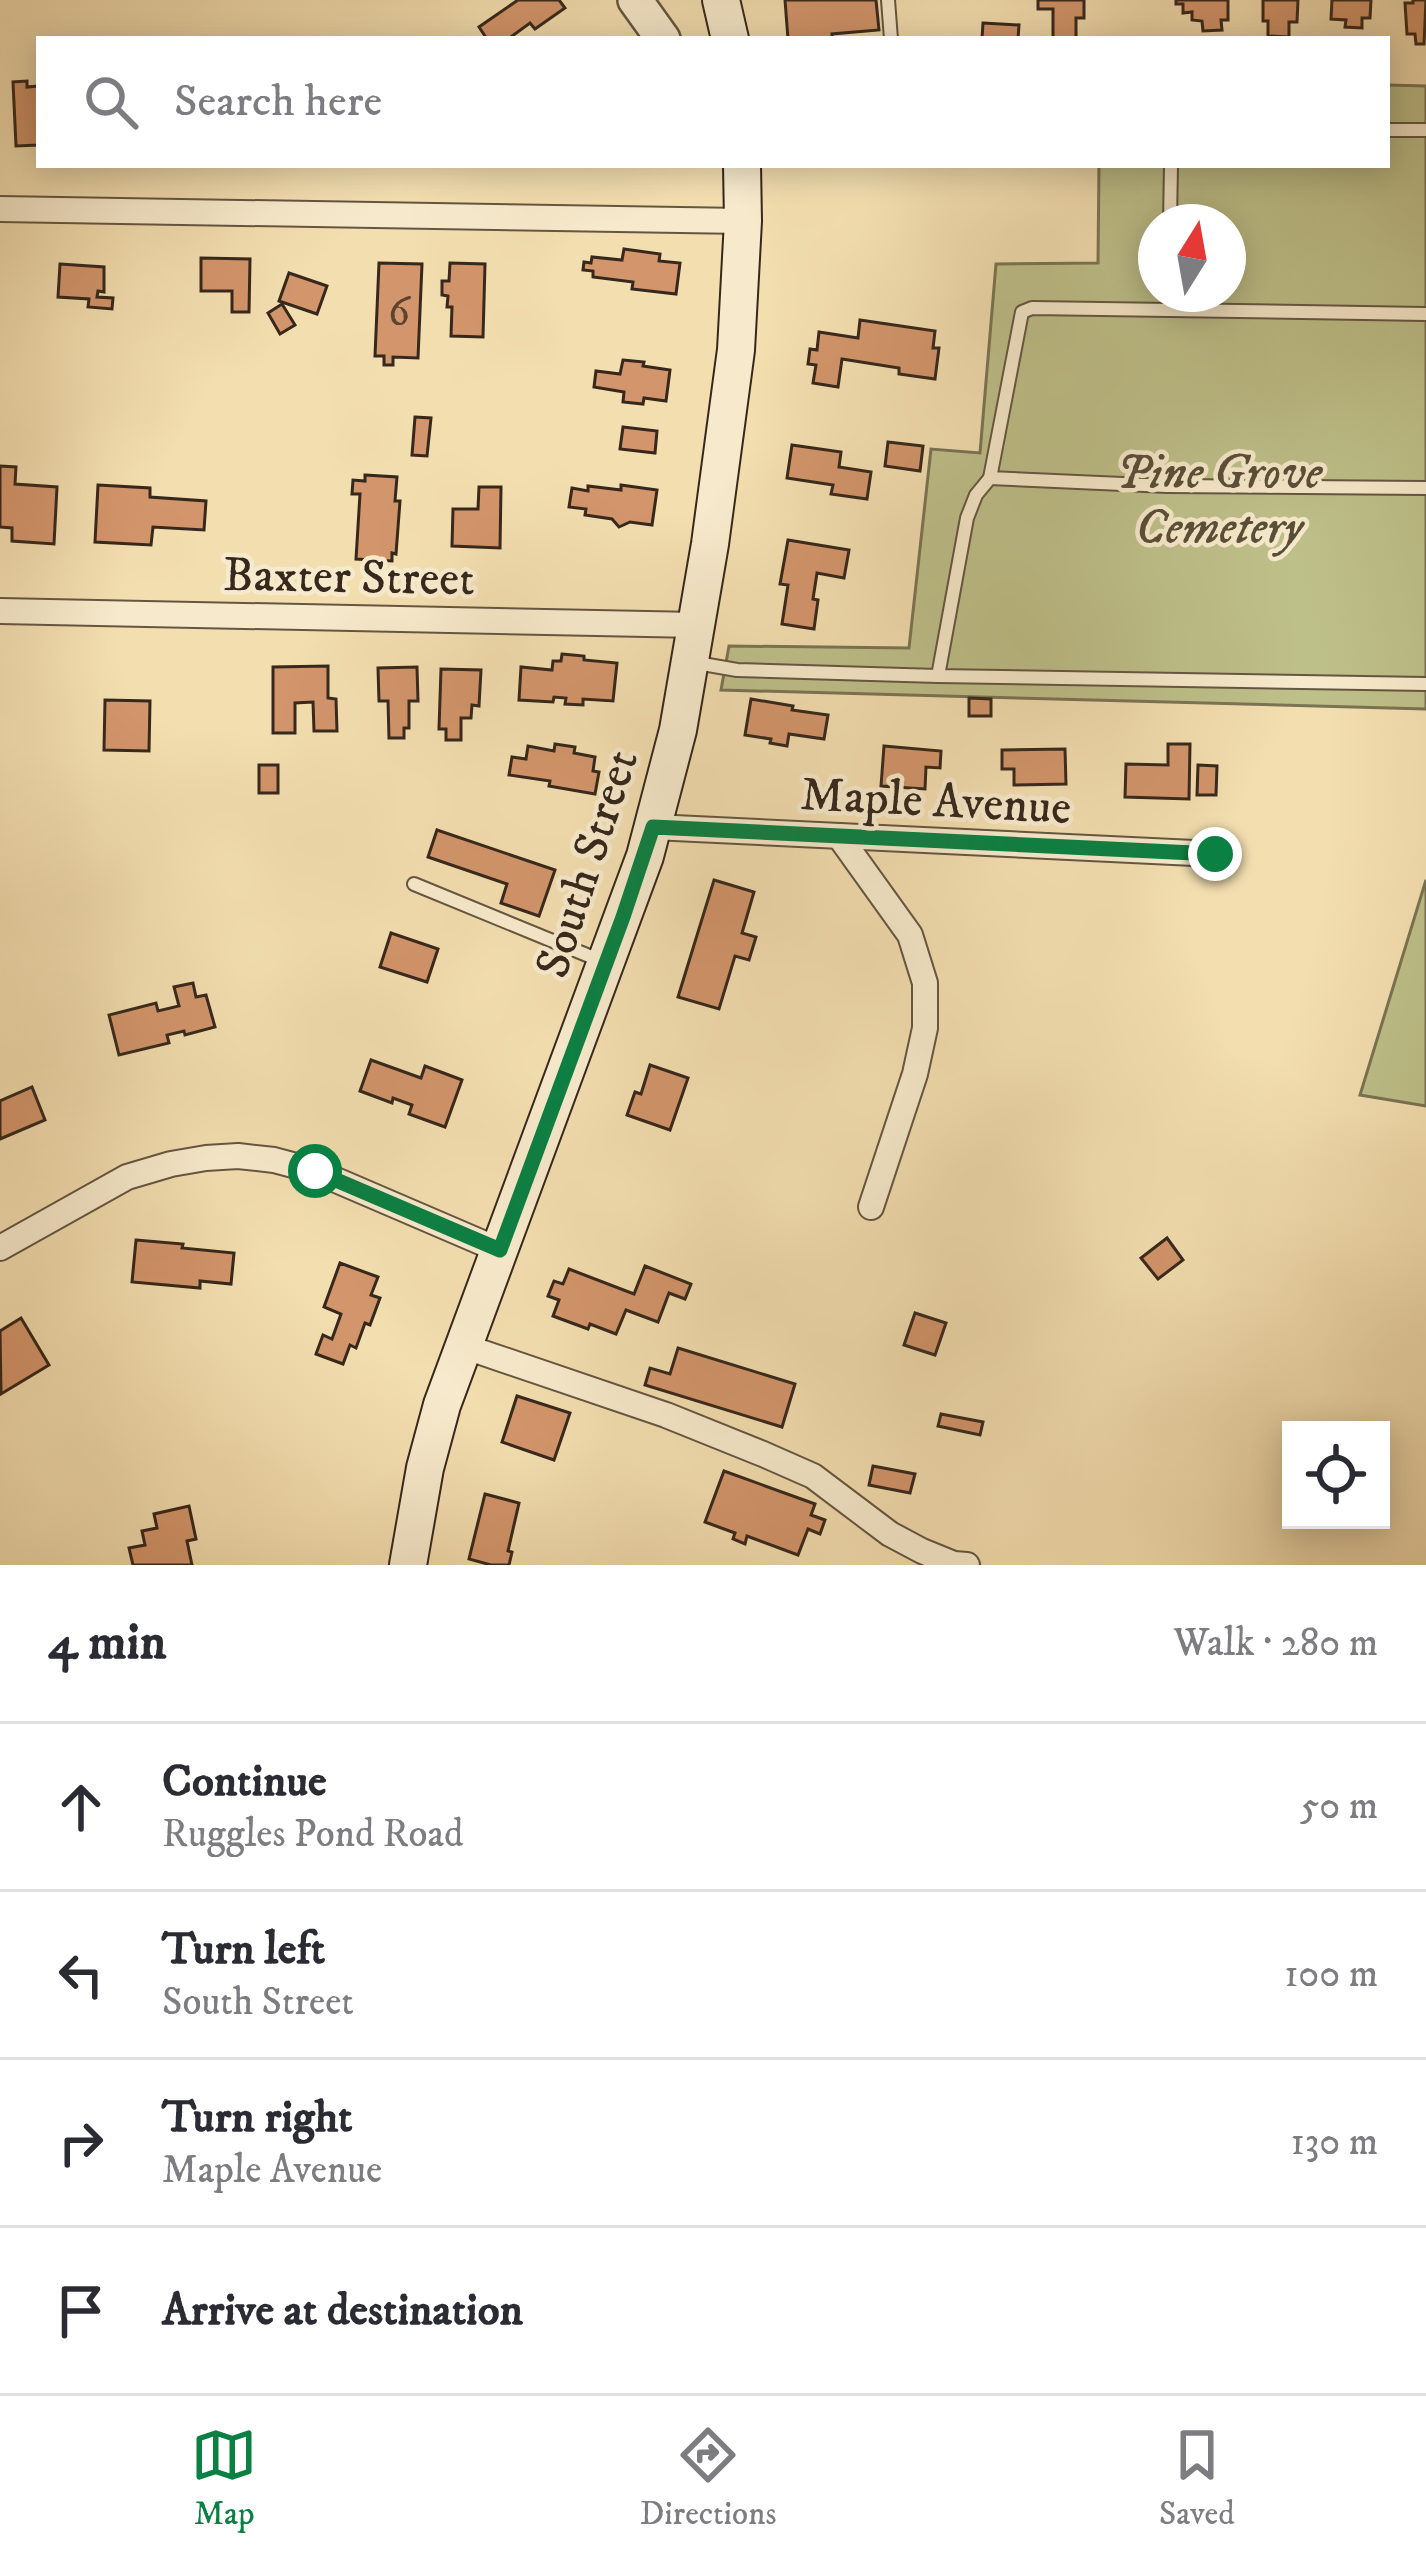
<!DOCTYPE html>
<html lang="en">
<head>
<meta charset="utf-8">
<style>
	body { margin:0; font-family:"IM FELL DW Pica",serif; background:#f7f7f7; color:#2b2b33 }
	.controls { position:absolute; right:36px; bottom:36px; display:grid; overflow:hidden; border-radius:0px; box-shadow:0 6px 30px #0003 }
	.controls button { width:108px; height:108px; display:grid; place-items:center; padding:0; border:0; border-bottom:3px solid #e1e1e2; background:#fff; color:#2b2b33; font:60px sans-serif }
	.compass { position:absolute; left:1138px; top:204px; width:108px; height:108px; border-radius:50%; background:#fff; box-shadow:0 6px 30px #0003; rotate:11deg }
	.stop { position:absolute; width:36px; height:36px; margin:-27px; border:9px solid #0b8043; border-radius:50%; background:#fff }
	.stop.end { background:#0b8043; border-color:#fff; box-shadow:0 3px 12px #0008 }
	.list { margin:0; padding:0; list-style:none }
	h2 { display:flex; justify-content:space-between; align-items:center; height:156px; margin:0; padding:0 48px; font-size:51px }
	h2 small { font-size:39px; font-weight:400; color:#7c7c81 }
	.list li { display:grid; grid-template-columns:78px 1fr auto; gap:36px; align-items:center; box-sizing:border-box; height:168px; padding:0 48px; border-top:3px solid #e1e1e2 }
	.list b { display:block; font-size:45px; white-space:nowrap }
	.list p { margin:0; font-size:39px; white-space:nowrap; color:#7c7c81 }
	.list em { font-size:39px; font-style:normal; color:#7c7c81 }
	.icon { flex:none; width:66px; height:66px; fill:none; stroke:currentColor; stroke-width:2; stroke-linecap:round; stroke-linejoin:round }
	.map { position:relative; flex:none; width:1426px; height:1565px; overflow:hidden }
	.search { position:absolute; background:#fff; box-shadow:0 6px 30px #0003; left:36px; right:36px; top:36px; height:132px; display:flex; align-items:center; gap:30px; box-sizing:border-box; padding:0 42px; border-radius:0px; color:#7c7c81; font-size:45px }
	.sheet { height:828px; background:#fff }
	nav { display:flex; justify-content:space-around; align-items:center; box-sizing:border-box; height:168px; border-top:3px solid #e1e1e2; background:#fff; font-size:33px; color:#7c7c81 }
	nav a { display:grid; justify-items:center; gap:6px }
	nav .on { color:#0b8043 }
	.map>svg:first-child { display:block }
	.green { fill:#bec08a; stroke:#7a7453; stroke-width:3; fill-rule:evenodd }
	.building { fill:#d3956b; stroke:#36281c; stroke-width:3 }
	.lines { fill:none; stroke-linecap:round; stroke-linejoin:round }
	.service-casing { stroke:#655641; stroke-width:16 }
	.minor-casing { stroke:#655641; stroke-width:28 }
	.tertiary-casing { stroke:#655641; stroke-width:38 }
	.secondary-casing { stroke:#36281c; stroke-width:40 }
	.service { stroke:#f7eacc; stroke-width:12 }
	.minor { stroke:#f7eacc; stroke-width:24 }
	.tertiary { stroke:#f7eacc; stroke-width:33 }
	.secondary { stroke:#f7eacc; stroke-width:36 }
	.route { stroke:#0b8043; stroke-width:15 }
	.labels { text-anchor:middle; stroke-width:9; stroke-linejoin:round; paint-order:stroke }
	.number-label { font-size:42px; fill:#5d4330 }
	.park-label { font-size:48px; font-style:italic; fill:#584e38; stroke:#f7eacc }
	.street-label { font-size:48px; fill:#36281c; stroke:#f7eacc }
</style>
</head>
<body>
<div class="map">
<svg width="1426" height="1565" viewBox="0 0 1426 1565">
	<rect width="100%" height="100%" fill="#f3deb0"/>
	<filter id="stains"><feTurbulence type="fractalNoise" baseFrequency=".00167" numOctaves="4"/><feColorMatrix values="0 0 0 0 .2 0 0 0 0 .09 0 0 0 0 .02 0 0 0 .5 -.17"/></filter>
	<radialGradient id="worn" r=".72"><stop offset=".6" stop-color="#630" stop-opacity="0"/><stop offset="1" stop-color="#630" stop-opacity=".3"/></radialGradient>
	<g class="green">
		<path d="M 1387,85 L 1426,86 L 1426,709 L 721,690 L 729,646 L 909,648 L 931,449 L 980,453 L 996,264 L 1098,263 L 1099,165 L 1387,165 ZM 1156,222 L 1228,222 L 1228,294 L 1156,294 Z"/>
		<polygon points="1426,880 1426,1106 1360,1095"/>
	</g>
	<g class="building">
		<polygon points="518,0 559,0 565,8 535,29 530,23 508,39 487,39 479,27"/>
		<polygon points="785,0 876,0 879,30 832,34 832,39 788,39"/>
		<polygon points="1038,0 1084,0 1084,18 1076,18 1076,39 1053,39 1053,9 1038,9"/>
		<polygon points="1176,0 1228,0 1228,20 1221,20 1222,30 1203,31 1202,21 1192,20 1192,12 1183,13 1183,4 1176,4"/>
		<polygon points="1263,0 1298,0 1297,22 1289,22 1289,37 1268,36 1268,21 1263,21"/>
		<polygon points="1332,0 1371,0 1370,18 1362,18 1362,28 1345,27 1346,20 1331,19"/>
		<polygon points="1413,0 1426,0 1424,44 1416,44 1415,34 1407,34 1405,3 1413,3"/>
		<polygon points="983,23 1019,25 1018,39 982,39"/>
		<polygon points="27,81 27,87 39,86 39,145 16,146 13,82"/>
		<polygon points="624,249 660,254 659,261 680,263 676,294 632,289 633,282 593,277 593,271 583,270 584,262 591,263 592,257 622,260"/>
		<polygon points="201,258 250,259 249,312 232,312 232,291 201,291"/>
		<polygon points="379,263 422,264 418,358 393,357 393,365 384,365 384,356 375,356"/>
		<polygon points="450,263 485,264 483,337 451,336 452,307 447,307 448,296 442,295 442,281 449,281"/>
		<polygon points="60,264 104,267 104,292 98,291 97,297 113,298 112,309 88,307 89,299 58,297"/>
		<polygon points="289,273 327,286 317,314 279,301"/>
		<polygon points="282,304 295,325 280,334 268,313"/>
		<polygon points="860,320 935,331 933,348 939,348 935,379 899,374 899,368 842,359 838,387 813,383 816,365 808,364 810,349 817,350 819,332 858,338"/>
		<polygon points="623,360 644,362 643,366 670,370 666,401 644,398 643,404 623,402 624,392 594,387 596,371 620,374"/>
		<polygon points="415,417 431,418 427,456 412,455"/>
		<polygon points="623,427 657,431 655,453 620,449"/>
		<polygon points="888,442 923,446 920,471 885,466"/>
		<polygon points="792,445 841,452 839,467 871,472 867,499 831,494 833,485 787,478"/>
		<polygon points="0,466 16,467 15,484 57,487 54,544 12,541 12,528 0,527"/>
		<polygon points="365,475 397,477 395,501 400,501 396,554 392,553 392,561 356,559 360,494 352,494 353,480 365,481"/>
		<polygon points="98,485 150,488 150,497 206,501 204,530 153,527 151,545 95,542"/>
		<polygon points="621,485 657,490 652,525 630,522 619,527 612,519 585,515 586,509 569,507 572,488 588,491 588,486 621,490"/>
		<polygon points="479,487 501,487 500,548 452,546 453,509 478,509"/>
		<polygon points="788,540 849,550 844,578 817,573 813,599 818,600 814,629 782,624 788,585 780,584"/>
		<polygon points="562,654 584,656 584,660 617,663 613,701 583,699 583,705 565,704 566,698 554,697 553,702 519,700 521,667 552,670 553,661 561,661"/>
		<polygon points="328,666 328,698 336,699 337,731 314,731 313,702 295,703 295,733 273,733 273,667"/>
		<polygon points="417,667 418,701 409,701 409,728 404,728 404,738 389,738 388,701 379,701 378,668"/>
		<polygon points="441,669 481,670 479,706 472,705 471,718 461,718 461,740 446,740 446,729 439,729"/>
		<polygon points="969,698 991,699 991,716 969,716"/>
		<polygon points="751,699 793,706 792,710 828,715 824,739 789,734 787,746 770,743 771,739 745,735"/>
		<polygon points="105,700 150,701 149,751 104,750"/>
		<polygon points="555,744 575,747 574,753 595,757 593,771 599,772 595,794 549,786 550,781 509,775 512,757 526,759 528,746 554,751"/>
		<polygon points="1168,744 1190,744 1189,799 1125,797 1126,764 1168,765"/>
		<polygon points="884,746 941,751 940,768 926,767 925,789 881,786"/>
		<polygon points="1065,749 1066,784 1014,785 1014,769 1002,769 1002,750"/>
		<rect x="259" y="765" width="19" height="28"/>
		<polygon points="1198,765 1217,766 1216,795 1197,795"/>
		<polygon points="437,830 555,870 539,916 501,903 507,884 428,857"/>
		<polygon points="714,880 754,892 742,933 756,937 749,960 735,956 719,1009 678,997"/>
		<polygon points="391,933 438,949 427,982 380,967"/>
		<polygon points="193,983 196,997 206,995 215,1027 185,1035 184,1031 167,1035 169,1043 119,1055 109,1015 156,1003 158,1011 179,1006 174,987"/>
		<polygon points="371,1060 421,1078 425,1066 462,1080 445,1127 409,1114 412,1105 393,1098 392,1103 360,1091"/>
		<polygon points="650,1065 688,1078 670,1130 627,1115 635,1092 641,1094"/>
		<polygon points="32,1087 45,1120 0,1139 0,1101"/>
		<polygon points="1167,1238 1183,1260 1158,1279 1141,1258"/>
		<polygon points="136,1240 183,1244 182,1248 234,1253 231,1284 200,1281 200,1288 132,1282"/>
		<polygon points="340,1263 378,1277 371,1295 380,1298 370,1325 365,1323 356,1348 350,1345 343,1364 316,1354 323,1335 332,1339 341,1314 324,1307"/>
		<polygon points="645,1266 691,1284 685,1299 669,1293 658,1322 626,1310 616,1334 590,1324 588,1329 553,1316 559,1300 548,1296 554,1281 563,1284 569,1269 634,1294"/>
		<polygon points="915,1313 946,1323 935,1355 904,1345"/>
		<polygon points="21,1318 49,1365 1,1394 0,1331"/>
		<polygon points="678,1348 795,1384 782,1427 645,1385 650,1368 670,1374"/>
		<polygon points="517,1396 570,1413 554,1460 502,1442"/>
		<polygon points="941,1414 983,1422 980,1435 938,1426"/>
		<polygon points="873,1466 915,1474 910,1493 869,1485"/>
		<polygon points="724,1471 815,1504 811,1515 825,1520 820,1534 808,1529 798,1555 747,1536 745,1544 733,1539 735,1533 705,1522"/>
		<polygon points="485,1494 519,1503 508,1551 512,1552 509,1565 491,1565 469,1559"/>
		<polygon points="189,1506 196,1539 187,1541 192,1565 133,1565 129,1548 145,1545 142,1531 157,1528 154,1514"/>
	</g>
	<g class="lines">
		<defs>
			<g id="service">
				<polyline points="888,0 891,39"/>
				<polyline points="1387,130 1426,130"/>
				<polyline points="1170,222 1171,165"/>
				<polyline points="1170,294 1170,310 1426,314"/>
				<polyline points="1170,310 1032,308 1022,312 990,478 1167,486 1426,488"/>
				<polyline points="990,478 976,495 967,518 938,676 1426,684"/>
				<polyline points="691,662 737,670 938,676"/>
				<polyline points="414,884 599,960"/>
			</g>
			<g id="minor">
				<polyline points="0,209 743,221"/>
				<polyline points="0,611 697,625"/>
				<polyline points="653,827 1215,854"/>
				<polyline points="839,836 910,935 925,983 925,1028 915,1074 871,1207"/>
				<polyline points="0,1248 127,1177 171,1164 206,1158 238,1156 274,1160 315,1171 499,1250"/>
				<polyline points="463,1346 666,1415 763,1454 813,1476 890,1534 922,1551 954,1564 967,1565"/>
			</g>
			<polyline id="tertiary" points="635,0 663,39"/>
			<g id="secondary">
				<polyline points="721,0 730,39"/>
				<polyline points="408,1565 425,1468 442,1405 645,856 678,730 710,544 736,350 743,221 742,165"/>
			</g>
		</defs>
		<use href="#service" class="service-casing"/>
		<use href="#minor" class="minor-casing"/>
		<use href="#tertiary" class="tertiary-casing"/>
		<use href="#secondary" class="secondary-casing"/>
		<use href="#service" class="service"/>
		<use href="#minor" class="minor"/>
		<use href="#tertiary" class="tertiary"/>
		<use href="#secondary" class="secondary"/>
	</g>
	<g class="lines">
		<polyline class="route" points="315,1171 500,1250 623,917 653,827 1215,854"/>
	</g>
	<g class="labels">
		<g class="number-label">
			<text x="399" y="325">6</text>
		</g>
		<g class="park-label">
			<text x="1219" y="488">Pine Grove<tspan x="1219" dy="55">Cemetery</tspan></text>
		</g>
		<g class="street-label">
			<text transform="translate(349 575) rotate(1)" y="17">Baxter Street</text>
			<text transform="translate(936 799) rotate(3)" y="17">Maple Avenue</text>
			<text transform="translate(585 863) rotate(-72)" y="17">South Street</text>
		</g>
	</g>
	<rect width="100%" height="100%" filter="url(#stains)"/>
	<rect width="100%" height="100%" fill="url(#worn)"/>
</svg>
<div class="controls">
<button><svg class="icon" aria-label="locate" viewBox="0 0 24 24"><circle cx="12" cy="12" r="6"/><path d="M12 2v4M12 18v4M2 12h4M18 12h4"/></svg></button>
</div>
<svg class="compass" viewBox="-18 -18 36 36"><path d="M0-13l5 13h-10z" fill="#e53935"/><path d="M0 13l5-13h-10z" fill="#7c7c81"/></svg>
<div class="stop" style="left:315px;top:1171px"></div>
<div class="stop end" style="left:1215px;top:854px"></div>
<div class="search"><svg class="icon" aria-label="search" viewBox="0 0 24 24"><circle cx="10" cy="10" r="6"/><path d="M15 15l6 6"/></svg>Search here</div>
</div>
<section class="sheet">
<h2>4 min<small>Walk · 280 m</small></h2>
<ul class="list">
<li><svg class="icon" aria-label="ahead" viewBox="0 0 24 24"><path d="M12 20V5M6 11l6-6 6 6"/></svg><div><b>Continue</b><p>Ruggles Pond Road</p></div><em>50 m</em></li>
<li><svg class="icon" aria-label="left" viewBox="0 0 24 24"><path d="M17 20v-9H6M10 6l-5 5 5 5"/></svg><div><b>Turn left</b><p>South Street</p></div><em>100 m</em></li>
<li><svg class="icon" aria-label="right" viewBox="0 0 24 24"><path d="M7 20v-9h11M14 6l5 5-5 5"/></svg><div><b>Turn right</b><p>Maple Avenue</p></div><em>130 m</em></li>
<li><svg class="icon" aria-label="arrive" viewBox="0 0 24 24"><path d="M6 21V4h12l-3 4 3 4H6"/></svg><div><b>Arrive at destination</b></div></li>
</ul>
</section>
<nav>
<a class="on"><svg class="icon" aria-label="map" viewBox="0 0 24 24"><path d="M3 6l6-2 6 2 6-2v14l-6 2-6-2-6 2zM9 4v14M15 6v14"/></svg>Map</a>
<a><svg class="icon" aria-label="directions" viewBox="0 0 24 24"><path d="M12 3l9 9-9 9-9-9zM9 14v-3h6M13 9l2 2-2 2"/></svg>Directions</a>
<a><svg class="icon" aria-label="saved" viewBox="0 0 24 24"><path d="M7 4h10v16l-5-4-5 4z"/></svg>Saved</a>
</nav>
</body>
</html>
